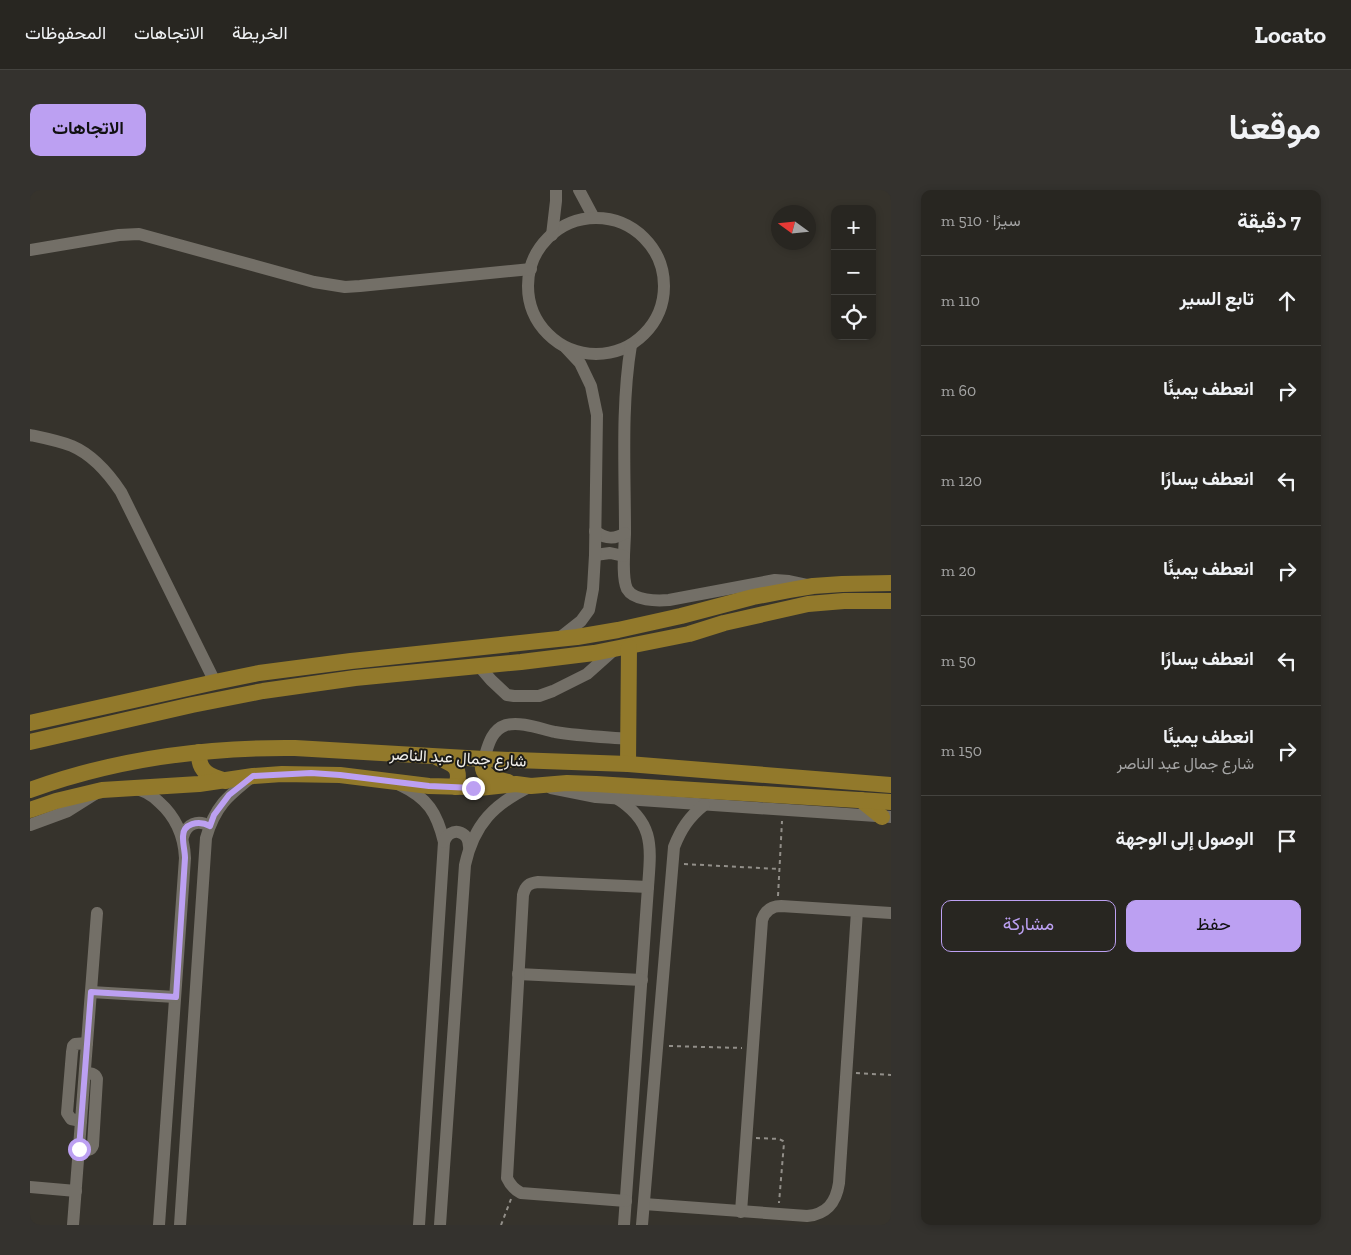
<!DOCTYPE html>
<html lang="ar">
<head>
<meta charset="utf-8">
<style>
	body { margin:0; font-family:"Zilla Slab",Vazirmatn,serif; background:#34322e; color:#f1f3f6; direction:rtl }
	.controls { position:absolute; right:15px; top:15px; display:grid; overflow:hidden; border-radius:10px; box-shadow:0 2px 8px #0003 }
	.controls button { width:45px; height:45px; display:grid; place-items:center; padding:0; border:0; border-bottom:1px solid #44433f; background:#282621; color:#f1f3f6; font:25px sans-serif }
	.compass { position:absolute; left:741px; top:15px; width:45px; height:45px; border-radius:50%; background:#282621; box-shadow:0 2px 8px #0003; rotate:285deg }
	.stop { position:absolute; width:15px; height:15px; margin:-11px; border:4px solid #bca0f2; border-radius:50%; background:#fff }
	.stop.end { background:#bca0f2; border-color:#fff; box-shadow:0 1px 5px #0008 }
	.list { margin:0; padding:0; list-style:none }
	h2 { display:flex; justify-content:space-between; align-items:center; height:65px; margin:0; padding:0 20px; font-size:21px }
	h2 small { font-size:16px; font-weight:400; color:#a5a5a5 }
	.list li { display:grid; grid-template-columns:32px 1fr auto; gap:15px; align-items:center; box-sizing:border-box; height:90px; padding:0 20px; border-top:1px solid #44433f }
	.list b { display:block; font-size:19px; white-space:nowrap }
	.list p { margin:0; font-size:16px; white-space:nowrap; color:#a5a5a5 }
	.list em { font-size:16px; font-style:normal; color:#a5a5a5 }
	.actions { display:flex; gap:10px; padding:15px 20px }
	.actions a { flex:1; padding:11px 0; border:1px solid #bca0f2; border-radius:10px; text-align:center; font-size:18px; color:#bca0f2 }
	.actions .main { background:#bca0f2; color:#111 }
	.icon { flex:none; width:28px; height:28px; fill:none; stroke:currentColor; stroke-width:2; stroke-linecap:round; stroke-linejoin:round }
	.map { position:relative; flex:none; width:861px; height:1035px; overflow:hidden; direction:ltr; border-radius:10px }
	header { display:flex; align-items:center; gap:30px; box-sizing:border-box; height:70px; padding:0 25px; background:#282621; border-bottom:1px solid #44433f }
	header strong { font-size:24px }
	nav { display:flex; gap:28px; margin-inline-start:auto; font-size:18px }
	.intro { display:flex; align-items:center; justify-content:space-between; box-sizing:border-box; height:120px; padding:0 30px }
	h1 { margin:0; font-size:35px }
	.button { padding:12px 22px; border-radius:10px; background:#bca0f2; color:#111; font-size:18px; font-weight:700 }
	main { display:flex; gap:30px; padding:0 30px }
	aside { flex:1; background:#282621; border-radius:10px; box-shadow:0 2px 8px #0003 }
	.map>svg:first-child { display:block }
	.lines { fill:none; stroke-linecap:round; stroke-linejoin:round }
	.path { stroke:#928f89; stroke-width:2; stroke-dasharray:4 4; stroke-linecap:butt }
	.minor { stroke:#736f67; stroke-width:12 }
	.major { stroke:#92792b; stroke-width:16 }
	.route { stroke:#bca0f2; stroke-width:6 }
	.labels { text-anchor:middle; stroke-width:4; stroke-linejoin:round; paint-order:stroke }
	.street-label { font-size:16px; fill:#f1efea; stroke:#1c1b18 }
</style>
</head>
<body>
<header>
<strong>Locato</strong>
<nav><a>الخريطة</a><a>الاتجاهات</a><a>المحفوظات</a></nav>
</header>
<div class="intro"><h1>موقعنا</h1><a class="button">الاتجاهات</a></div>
<main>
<aside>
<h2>7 دقيقة<small>سيرًا · 510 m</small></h2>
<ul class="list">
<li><svg class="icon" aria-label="ahead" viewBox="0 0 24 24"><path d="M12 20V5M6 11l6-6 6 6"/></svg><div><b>تابع السير</b></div><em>110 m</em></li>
<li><svg class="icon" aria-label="right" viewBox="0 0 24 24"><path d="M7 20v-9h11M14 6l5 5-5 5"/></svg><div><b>انعطف يمينًا</b></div><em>60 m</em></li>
<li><svg class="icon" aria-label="left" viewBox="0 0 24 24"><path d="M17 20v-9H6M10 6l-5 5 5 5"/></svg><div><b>انعطف يسارًا</b></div><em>120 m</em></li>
<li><svg class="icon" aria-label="right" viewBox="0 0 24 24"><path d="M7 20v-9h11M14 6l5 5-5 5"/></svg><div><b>انعطف يمينًا</b></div><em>20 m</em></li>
<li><svg class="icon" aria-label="left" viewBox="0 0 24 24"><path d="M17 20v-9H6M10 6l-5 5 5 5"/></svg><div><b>انعطف يسارًا</b></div><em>50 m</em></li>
<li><svg class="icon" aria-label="right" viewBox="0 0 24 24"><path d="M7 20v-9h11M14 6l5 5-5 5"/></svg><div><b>انعطف يمينًا</b><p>شارع جمال عبد الناصر</p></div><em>150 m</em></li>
<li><svg class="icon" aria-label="arrive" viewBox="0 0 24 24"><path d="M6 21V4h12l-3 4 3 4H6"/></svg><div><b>الوصول إلى الوجهة</b></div></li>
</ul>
<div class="actions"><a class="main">حفظ</a><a>مشاركة</a></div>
</aside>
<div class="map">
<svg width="861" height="1035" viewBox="0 0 861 1035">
	<rect width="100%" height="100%" fill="#36332c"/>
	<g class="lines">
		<g class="path">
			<polyline points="654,674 749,679"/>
			<polyline points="748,706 752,631"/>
			<polyline points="639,856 712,858"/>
			<polyline points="826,883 861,885"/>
			<polyline points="726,948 749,949 753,951 754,953 749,1013"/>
			<polyline points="471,1035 481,1009"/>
		</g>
		<g class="minor">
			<polyline points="549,0 564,28"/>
			<circle cx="566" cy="96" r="68"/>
			<polyline points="522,45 526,11 526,0"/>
			<polyline points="0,60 89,45 109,44 284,92 315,97 330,96 501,79"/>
			<path d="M 601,155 C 591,216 595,280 595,342 C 595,356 591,386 597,399 C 604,411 627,411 639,410 L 745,390 L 759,391 L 778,395"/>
			<path d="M 0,245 C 14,248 29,251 42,256 C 63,265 79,284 91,302 L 185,492"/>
			<path d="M 565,341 C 575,349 584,350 595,343"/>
			<polyline points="565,365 580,363 594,366"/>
			<polyline points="527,450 551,431 559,420 563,399 565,365 567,225 561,196 550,173 536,158"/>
			<polyline points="449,476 461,490 477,505 484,506 509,506 523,501 557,484 585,459"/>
			<path d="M 454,569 C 458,556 461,540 476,535 C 491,531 511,539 525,542 C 549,546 574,547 598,549"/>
			<path d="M 370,595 C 398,608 407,623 414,652 L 389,1035"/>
			<polyline points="521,598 566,607 861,627"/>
			<path d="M 105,599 C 114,600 123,606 129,612 C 146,627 154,645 155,668 L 129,1035"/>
			<path d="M 586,608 C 625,632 621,657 618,697 L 594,1035"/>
			<polyline points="0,635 38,621 65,604"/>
			<path d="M 153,647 C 156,634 168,629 179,636"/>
			<path d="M 414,652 C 420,636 439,640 439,657"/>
			<polyline points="488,784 612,790"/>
			<polyline points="61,802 145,807"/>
			<polyline points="51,931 41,929 37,923 42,862 43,856 45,854 57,853"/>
			<path d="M 49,959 C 55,960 61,962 63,955 L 67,889 C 65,883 60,883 55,883"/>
			<polyline points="0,997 46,1001"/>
			<path d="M 596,1011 L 491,1003 C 484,999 480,995 477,988 L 493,705 C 495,696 499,693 508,692 L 618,697"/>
			<path d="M 614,1014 L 777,1026 C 797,1024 806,1013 809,993 L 827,721"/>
			<path d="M 711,1022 L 732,730 C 735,721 741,716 751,716 L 861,723"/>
			<polyline points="43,1035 67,723"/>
			<path d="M 150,1035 L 176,648 C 185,616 198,606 223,586"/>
			<path d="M 410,1035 L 435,675 C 444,634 464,614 501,596"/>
			<path d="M 612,1035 L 644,657 C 651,639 659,627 674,615"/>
		</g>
		<g class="major">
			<polyline points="0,533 185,492 229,483 321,471 547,447 588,440 651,426 723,407 760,400 783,396 812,394 861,393"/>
			<polyline points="0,552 162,515 233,501 325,488 491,472 564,463 659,444 694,433 778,414 814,411 861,411"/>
			<path d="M 169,562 C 168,582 179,586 196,591"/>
			<path d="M 408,568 C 424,574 432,578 426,597"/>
			<path d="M 454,569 C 448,588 465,588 478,592"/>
			<polyline points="598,574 599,457"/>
			<path d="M 0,600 C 85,569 174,557 265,558 L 454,569 L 598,574 L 861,595"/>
			<polyline points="831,610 852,627"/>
			<polyline points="0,620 26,611 72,600 169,594 223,586 252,584 310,585 399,596 437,597 449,598 486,594 501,596 537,593 566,594 861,612"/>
		</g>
	</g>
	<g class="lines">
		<path class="route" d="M 49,959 L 61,802 L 146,807 L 155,668 C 155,662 153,655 153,648 C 152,633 169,630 180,636 L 184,625 L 199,605 L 223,586 L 281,583 L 310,585 L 399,596 L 443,598"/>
	</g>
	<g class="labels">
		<g class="street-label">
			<text transform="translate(428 567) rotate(3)" y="6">شارع جمال عبد الناصر</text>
		</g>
	</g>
</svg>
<div class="controls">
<button>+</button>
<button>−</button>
<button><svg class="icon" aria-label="locate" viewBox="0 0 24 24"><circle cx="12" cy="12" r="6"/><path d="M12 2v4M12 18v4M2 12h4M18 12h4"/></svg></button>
</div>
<svg class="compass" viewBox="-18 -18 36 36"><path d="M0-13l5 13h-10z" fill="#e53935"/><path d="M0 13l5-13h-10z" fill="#a5a5a5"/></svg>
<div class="stop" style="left:49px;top:959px"></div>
<div class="stop end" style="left:443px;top:598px"></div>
</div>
</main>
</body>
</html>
